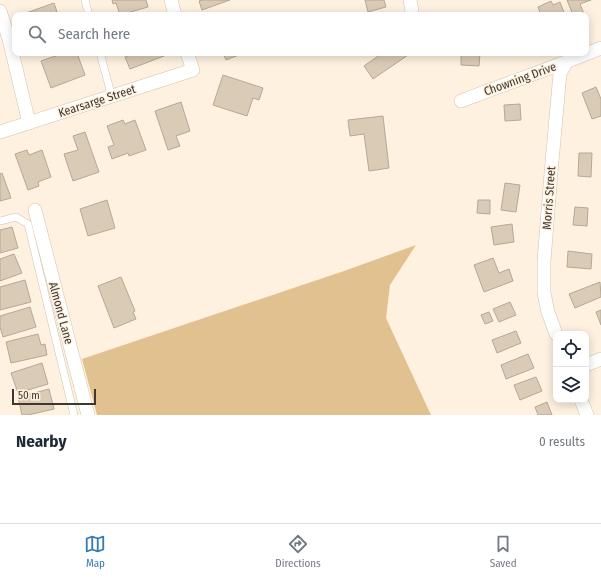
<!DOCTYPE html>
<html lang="en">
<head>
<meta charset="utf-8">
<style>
	body { margin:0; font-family:"Fira Sans Condensed",sans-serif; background:#f6f6f7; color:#1f2937 }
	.controls { position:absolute; right:12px; bottom:12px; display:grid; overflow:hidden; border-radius:8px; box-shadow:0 2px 10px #0003 }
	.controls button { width:36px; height:36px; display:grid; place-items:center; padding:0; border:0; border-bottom:1px solid #e0e1e3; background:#fff; color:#1f2937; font:20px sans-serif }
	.scale { position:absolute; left:12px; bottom:10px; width:84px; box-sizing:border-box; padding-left:4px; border:2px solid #3e3830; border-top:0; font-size:11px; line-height:14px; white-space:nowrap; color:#3e3830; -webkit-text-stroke:3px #fef1e0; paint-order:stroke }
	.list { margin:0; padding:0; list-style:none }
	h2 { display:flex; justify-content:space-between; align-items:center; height:52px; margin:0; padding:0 16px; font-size:17px }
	h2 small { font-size:13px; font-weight:400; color:#747a83 }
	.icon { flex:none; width:22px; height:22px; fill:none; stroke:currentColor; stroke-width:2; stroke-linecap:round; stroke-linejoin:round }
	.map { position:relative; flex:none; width:601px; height:415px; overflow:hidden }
	.search { position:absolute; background:#fff; box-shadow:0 2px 10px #0003; left:12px; right:12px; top:12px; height:44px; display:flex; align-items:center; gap:10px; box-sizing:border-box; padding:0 14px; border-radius:8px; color:#747a83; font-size:15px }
	.sheet { height:108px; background:#fff }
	nav { display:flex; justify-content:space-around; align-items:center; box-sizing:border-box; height:56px; border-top:1px solid #e0e1e3; background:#fff; font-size:11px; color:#747a83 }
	nav a { display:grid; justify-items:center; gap:2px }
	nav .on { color:#367cb1 }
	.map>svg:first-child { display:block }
	.green { fill:#e2c190 }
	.building { fill:#dacbb6; stroke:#b6a893 }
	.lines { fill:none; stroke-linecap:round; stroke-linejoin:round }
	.lane-casing { stroke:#d1c2ad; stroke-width:8 }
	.street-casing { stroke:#d1c2ad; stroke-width:14 }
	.lane { stroke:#fff; stroke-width:7 }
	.street { stroke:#fff; stroke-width:13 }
	.labels { text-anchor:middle; stroke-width:3; stroke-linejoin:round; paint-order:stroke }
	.street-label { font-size:12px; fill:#3e3830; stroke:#fef1e0 }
</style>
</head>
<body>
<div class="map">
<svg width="601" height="415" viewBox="0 0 601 415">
	<rect width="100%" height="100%" fill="#fef1e0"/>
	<polygon class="green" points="416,245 390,285 386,318 431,415 97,415 82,359 344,271"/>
	<g class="building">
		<polygon points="112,0 146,0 148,7 120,15 116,3 113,4"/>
		<polygon points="202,0 230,0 202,10 199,1"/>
		<polygon points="365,0 384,0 386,7 368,12"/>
		<polygon points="567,0 591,0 580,4 584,14 582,15 573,15"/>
		<polygon points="551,1 553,5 560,2 565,15 541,15 538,7"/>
		<polygon points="54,3 58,15 27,15 26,13"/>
		<polygon points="64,53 77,53 85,75 51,88 41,61"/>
		<polygon points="134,53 163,53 164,56 130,69 125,57"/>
		<polygon points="223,53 244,53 226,60"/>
		<polygon points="381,53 411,53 373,79 364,66 381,54"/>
		<polygon points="461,53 480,53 479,66 461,65"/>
		<polygon points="223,75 263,88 259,100 253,98 247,116 213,105"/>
		<polygon points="596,87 601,99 601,116 592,119 582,93"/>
		<polygon points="181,102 190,131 176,136 180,146 168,150 155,111"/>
		<polygon points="520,104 521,120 505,121 504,105"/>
		<polygon points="383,116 389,168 369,171 364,134 350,136 348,120"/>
		<polygon points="123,120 125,124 135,120 146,150 129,156 128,153 112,159 108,147 114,145 107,126"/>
		<polygon points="85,132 99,172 73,181 64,154 78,150 73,136"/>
		<polygon points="27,150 29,155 42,150 51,177 38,182 39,186 28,190 15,154"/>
		<polygon points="579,153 592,153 591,177 578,176"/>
		<polygon points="2,173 11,198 0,201 0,174"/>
		<polygon points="505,183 520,185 516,212 501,210"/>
		<polygon points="107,200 115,228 88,236 80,209"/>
		<polygon points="478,200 490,200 490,214 477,213"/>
		<polygon points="575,207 588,208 587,226 573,225"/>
		<polygon points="512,224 514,242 494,245 491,227"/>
		<polygon points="12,227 18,248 0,253 0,230"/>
		<polygon points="568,251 592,254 591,269 567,267"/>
		<polygon points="14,254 22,273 0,281 0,259"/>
		<polygon points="493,258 499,273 509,269 513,281 484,292 474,265"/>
		<polygon points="121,277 135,311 133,312 136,319 114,328 98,286"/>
		<polygon points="25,280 31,302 0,310 0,287"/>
		<polygon points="600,282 601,297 575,308 569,294"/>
		<polygon points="510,302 516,315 499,322 493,309"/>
		<polygon points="30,307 36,327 3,337 0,327 0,316"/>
		<polygon points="601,310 601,325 596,312"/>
		<polygon points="489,312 493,321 485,324 481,315"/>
		<polygon points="516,331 521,343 497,353 492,340"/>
		<polygon points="38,334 41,345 45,344 47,355 11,363 6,342"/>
		<polygon points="528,354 534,368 506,379 501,365"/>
		<polygon points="42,363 48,384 18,393 11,373"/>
		<polygon points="536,377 542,391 520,400 514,385"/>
		<polygon points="49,389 54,409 28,415 22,415 18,397"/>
		<polygon points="547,402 552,415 538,415 535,407"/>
	</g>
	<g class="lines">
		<defs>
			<g id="lane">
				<polyline points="85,0 89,15"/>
				<polyline points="100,53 109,86 111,97"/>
				<polyline points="0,221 16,217 28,224 74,415"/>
			</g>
			<g id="street">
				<polyline points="171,0 175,15"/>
				<polyline points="410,0 412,11"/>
				<polyline points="0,11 9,39 29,123"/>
				<path d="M 461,101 C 508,83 555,67 601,48"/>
				<polyline points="0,132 193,70 187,53"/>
				<polyline points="35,210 88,415"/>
				<polyline points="556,334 548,312 544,293 544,261 551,173 560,73 566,63"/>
				<polyline points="586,365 601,359"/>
				<polyline points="581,400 587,415"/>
			</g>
		</defs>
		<use href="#lane" class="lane-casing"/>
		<use href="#street" class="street-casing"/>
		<use href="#lane" class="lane"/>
		<use href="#street" class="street"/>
	</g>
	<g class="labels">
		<g class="street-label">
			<text transform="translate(520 79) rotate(-20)" y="4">Chowning Drive</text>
			<text transform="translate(97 101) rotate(-18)" y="4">Kearsarge Street</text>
			<text transform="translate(549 198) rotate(-86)" y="4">Morris Street</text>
			<text transform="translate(61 313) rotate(75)" y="4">Almond Lane</text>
		</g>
	</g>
</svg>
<div class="controls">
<button><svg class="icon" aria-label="locate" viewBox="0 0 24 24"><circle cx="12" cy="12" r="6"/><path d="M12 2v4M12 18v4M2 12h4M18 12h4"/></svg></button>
<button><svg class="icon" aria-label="layers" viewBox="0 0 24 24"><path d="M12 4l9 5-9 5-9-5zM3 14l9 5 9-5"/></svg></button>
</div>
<div class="scale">50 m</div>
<div class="search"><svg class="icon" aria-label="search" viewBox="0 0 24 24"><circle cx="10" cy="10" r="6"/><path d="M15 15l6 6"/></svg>Search here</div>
</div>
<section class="sheet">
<h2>Nearby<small>0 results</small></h2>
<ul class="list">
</ul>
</section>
<nav>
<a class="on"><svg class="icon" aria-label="map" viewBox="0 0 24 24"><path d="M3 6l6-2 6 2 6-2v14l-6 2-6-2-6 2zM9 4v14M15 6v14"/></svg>Map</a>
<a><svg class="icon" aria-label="directions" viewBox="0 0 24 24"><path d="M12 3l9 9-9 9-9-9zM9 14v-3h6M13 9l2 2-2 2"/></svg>Directions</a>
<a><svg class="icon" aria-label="saved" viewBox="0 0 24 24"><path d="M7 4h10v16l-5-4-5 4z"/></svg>Saved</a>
</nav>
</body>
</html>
